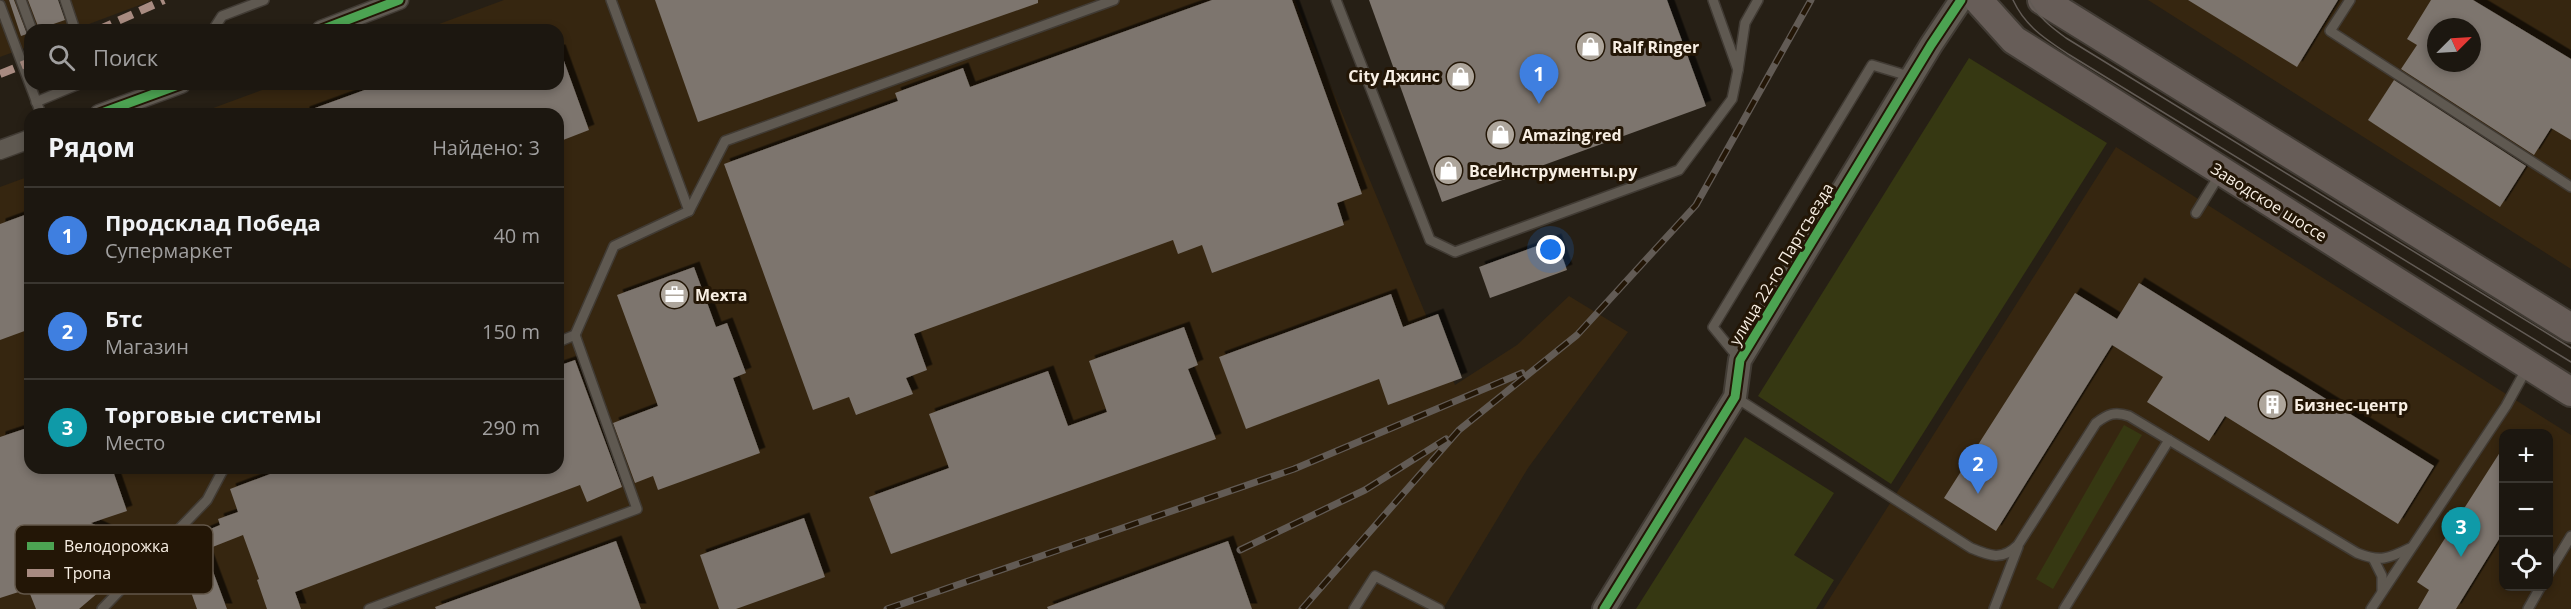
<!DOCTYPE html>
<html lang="ru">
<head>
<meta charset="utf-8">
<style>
	body { margin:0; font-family:"Open Sans",sans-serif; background:#252019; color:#f1f3f6 }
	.controls { position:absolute; right:18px; bottom:18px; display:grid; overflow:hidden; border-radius:12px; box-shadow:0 3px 9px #0003 }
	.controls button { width:54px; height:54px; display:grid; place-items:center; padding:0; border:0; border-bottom:2px solid #3a3630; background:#1c1710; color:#f1f3f6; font:30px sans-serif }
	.compass { position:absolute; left:2427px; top:18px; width:54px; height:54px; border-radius:50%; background:#1c1710; box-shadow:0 3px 9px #0003; rotate:66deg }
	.you { position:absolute; left:1551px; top:250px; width:21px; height:21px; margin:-15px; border:4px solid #fff; border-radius:50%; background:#1a73e8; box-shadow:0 0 0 9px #1a73e833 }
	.badge { display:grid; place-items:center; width:39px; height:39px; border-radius:50%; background:#aea69c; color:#fff; font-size:20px; font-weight:700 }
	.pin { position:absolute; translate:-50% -50px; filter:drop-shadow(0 2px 3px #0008) }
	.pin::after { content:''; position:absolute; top:32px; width:21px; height:18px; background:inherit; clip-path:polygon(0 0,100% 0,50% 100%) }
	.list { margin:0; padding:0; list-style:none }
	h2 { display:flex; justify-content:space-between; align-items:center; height:78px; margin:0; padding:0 24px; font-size:26px }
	h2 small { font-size:20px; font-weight:400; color:#a09f9f }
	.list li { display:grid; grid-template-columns:39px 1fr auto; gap:18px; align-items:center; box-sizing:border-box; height:96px; padding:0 24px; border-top:2px solid #3a3630 }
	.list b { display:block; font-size:22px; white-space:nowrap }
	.list p { margin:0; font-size:20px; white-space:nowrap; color:#a09f9f }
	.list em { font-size:20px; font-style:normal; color:#a09f9f }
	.icon { flex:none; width:33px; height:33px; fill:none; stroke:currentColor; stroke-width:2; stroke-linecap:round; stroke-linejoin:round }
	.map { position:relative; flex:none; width:2571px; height:609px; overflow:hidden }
	.search { position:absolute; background:#1c1710; box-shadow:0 3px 9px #0003; left:24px; top:24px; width:540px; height:66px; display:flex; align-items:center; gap:15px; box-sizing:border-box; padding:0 21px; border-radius:18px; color:#a09f9f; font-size:22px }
	.panel { position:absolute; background:#1c1710; box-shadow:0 3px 9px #0003; left:24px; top:108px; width:540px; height:366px; border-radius:18px }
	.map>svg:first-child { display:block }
	.built { fill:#362610; fill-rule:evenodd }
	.green { fill:#363812 }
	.building { fill:#7d756e; fill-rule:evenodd; filter:url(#shadow) }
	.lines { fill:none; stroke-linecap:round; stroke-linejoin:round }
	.service-casing { stroke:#413b34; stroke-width:12 }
	.minor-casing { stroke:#413b34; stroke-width:21 }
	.tertiary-casing { stroke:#413b34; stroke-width:26 }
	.primary-casing { stroke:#413b34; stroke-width:32 }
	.service { stroke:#5f5951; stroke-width:9 }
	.minor { stroke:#5f5951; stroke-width:18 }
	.tertiary { stroke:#5f5951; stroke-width:22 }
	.primary { stroke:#675d58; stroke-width:28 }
	.tram { stroke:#625b55; stroke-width:1.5 }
	.rail-casing { stroke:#625b55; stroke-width:7 }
	.rail { stroke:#231606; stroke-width:4.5; stroke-dasharray:14; stroke-linecap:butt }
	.quiet { stroke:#a88b81; stroke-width:8; stroke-dasharray:15 8; stroke-linecap:butt }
	.cycleway-casing { stroke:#231606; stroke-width:13 }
	.cycleway { stroke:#4ca352; stroke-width:9 }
	.labels { text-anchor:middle; stroke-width:6; stroke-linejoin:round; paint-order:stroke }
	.poi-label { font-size:16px; font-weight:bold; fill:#f8efe4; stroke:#231606; text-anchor:start }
	.street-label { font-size:16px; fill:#f8efe4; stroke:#231606 }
	.key { fill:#231606; stroke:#635749; stroke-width:1.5 }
	.key-label { font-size:16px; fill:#f8efe4 }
</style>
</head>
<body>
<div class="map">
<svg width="2571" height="609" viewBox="0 0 2571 609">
	<defs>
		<filter id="shadow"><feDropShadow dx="5.5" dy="-5.5" stdDeviation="0" flood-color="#0009"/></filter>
	</defs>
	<rect width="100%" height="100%" fill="#261f15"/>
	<g class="built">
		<polygon points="0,0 153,0 73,30 30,30 30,46 0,57"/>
		<polygon points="504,0 1295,0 1455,385 1517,345 1569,296 1628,332 1528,468 1443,609 0,609 0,187 30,176 30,468 558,468 558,114 197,114 278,84 558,84 558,30 423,30"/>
		<path d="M 2148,0 L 2571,0 L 2571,270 L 2571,269 ZM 2436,27 L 2472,27 L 2472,63 L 2436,63 Z"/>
		<path d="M 2116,147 L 2571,435 L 2571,609 L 1823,609 ZM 2504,434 L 2548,434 L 2548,586 L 2504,586 Z"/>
	</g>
	<g class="green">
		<polygon points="1969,58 2107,143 1891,484 1758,396"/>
		<polygon points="2124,425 2142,435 2053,589 2036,579"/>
		<polygon points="1745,437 1834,493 1794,555 1834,580 1816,609 1636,609"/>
	</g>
	<g class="building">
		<polygon points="9,0 14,0 27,34 21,36"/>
		<polygon points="28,0 58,0 65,20 39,29"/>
		<polygon points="655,0 1038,0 1038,3 698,122"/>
		<polygon points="1212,0 1292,0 1362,194 1337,203 1344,225 1212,273 1202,245 1178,254 1173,240 914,334 927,370 906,378 913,394 856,415 849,397 813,410 724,164 898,101 895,93 963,68 970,87"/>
		<polygon points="1369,0 1667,0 1706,106 1442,202"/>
		<polygon points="2188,0 2338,0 2297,67"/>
		<path d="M 2431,0 L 2473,0 L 2571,59 L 2571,140 L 2551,128 L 2534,155 L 2401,69 L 2417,45 L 2407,39 ZM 2436,27 L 2472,27 L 2472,63 L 2436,63 Z"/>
		<polygon points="558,50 560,50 589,130 558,142 558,114 304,114 304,112 381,84 558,84"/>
		<polygon points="2394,80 2526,166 2500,207 2368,120"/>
		<polygon points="30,213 30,329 0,340 0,224"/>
		<polygon points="1556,239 1567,270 1490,298 1479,267"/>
		<polygon points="694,267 716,327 727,323 746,373 733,378 760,453 658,490 653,476 635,483 613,423 658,406 617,295"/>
		<polygon points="2139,283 2434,466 2398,524 2225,416 2209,441 2147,402 2163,377 2112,345 1996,531 1944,498 2075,293 2117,319"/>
		<polygon points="1391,294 1403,327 1438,314 1462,378 1388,405 1379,379 1246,429 1219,357"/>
		<polygon points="1184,327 1198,365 1188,369 1216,439 891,554 869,497 949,468 929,414 1048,371 1068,426 1107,412 1089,361"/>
		<polygon points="575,360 622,487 587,502 580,485 295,592 301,609 267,609 257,580 259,579 243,535 205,550 227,609 197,609 174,544 220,525 218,519 238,512 230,489 286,468 558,468 558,366"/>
		<polygon points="30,427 30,468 112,468 127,511 91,523 127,540 141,556 79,609 36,609 28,589 0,598 0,437"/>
		<polygon points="2504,446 2504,531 2456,609 2418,609 2429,590 2417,582"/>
		<polygon points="804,518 825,577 736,609 719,609 700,555"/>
		<polygon points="616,541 641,609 436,609 435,607"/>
		<polygon points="1228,541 1252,609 1048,609 1047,607"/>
	</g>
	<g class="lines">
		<defs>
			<g id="service">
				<polyline points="21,0 32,30"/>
				<polyline points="65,0 75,30"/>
				<polyline points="611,0 689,211"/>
				<polyline points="1336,0 1430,240 1455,252 1679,170 1732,99 1738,70"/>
				<polyline points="1713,0 1738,70 1745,23 1758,0"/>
				<polyline points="2350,0 2330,31 2571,187"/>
				<polyline points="0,5 41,114"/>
				<polyline points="213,30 222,16 264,0"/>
				<polyline points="36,102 79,84"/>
				<polyline points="2196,213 2220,174"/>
				<polyline points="558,342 575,335 614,246 689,211 725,141 1114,0"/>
				<polyline points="1740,360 1713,327 1872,65 1912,77"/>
				<path d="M 1735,397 L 1971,548 C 1990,556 2002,561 2018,545 L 2096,423 C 2108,414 2115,411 2129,416 L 2357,553 C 2380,562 2388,559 2410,548"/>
				<polyline points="2374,560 2382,576 2382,591"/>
				<polyline points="2548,574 2571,536"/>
				<polyline points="102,609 207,500 224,468"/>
				<polyline points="369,609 637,509 575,335"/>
				<polyline points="1354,609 1375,576 1439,609"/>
				<polyline points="1994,609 2018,547"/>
				<polyline points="2064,609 2169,440"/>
				<polyline points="2371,609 2506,406 2527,368"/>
				<polyline points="2528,609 2541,586"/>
			</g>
			<g id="minor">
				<polyline points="321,30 399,0"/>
				<polyline points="99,114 181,84"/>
				<polyline points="0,150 30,139"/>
			</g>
			<polyline id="tertiary" points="1604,609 1735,397 1740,360 1931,45 1961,0"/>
			<g id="primary">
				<polyline points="1978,0 2014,40 2571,392"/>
				<polyline points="2042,0 2571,328"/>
			</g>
		</defs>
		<use href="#service" class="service-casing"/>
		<use href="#minor" class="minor-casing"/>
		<use href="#tertiary" class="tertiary-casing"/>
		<use href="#primary" class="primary-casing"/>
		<use href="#service" class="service"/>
		<use href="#minor" class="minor"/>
		<use href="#tertiary" class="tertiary"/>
		<use href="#primary" class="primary"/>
		<g class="tram">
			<path d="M 2013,0 C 2025,26 2045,39 2068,54 L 2571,362"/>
			<path d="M 2029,0 C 2038,17 2051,27 2066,38 L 2571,348"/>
		</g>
		<defs>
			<g id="rail">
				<polyline points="1240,550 1365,490 1446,439"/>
				<polyline points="887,609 1294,469 1522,373"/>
				<polyline points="1302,609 1459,430 1577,335 1696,205 1811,0"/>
			</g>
		</defs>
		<use href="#rail" class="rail-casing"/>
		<use href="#rail" class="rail"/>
		<g class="quiet">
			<polyline points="98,30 164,0"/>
			<polyline points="0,74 30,62"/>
		</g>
		<defs>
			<g id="cycleway">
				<polyline points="321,30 399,0"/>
				<polyline points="99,114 181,84"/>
				<polyline points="1604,609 1735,397 1740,360 1931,45 1961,0"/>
			</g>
		</defs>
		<use href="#cycleway" class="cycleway-casing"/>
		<use href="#cycleway" class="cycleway"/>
	</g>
	<defs>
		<symbol id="shop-disc" viewBox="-11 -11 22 22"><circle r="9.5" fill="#aea69c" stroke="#231606"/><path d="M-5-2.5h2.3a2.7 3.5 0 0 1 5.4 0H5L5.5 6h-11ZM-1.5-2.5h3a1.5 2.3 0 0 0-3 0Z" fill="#fff"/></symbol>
		<symbol id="office-disc" viewBox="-11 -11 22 22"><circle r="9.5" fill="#aea69c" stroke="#231606"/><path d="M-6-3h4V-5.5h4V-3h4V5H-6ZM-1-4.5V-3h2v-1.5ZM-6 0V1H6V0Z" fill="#fff"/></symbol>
		<symbol id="building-disc" viewBox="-11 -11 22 22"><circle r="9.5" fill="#aea69c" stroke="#231606"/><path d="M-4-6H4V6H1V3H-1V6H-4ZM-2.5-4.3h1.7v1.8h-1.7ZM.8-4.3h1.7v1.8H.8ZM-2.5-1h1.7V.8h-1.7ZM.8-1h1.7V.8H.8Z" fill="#fff"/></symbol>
	</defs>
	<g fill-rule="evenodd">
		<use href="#shop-disc" x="1574" y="30" width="33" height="33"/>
		<use href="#shop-disc" x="1444" y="60" width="33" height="33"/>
		<use href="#shop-disc" x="1484" y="118" width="33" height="33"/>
		<use href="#shop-disc" x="1432" y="154" width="33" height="33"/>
		<use href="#office-disc" x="658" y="278" width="33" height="33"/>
		<use href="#building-disc" x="2256" y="388" width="33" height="33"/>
	</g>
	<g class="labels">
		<g class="poi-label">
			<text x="1612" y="53">Ralf Ringer</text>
			<text x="1440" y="82" text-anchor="end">City Джинс</text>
			<text x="1522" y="141">Amazing red</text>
			<text x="1469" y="177">ВсеИнструменты.ру</text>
			<text x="695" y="301">Мехта</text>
			<text x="2294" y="411">Бизнес-центр</text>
		</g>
		<g class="street-label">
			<text transform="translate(2269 202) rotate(32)" y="6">Заводское шоссе</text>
			<text transform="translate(1781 264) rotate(-59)" y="6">улица 22-го Партсъезда</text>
		</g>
	</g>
	<rect x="15" y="525" width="198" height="69" rx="9" class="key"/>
	<rect x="27" y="542" width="27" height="8" fill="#4ca352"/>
	<rect x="27" y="569" width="27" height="8" fill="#a88b81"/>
	<g class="key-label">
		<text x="64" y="552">Велодорожка</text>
		<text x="64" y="579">Тропа</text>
	</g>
</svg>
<div class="controls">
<button>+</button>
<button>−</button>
<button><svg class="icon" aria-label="locate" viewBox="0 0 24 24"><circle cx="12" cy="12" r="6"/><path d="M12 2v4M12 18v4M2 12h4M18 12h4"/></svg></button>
</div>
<svg class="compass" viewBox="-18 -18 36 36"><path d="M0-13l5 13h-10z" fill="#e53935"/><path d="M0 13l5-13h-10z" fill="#a09f9f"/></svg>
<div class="you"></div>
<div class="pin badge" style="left:1539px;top:104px;background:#3f7fe0">1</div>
<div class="pin badge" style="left:1978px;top:494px;background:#3f7fe0">2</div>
<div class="pin badge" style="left:2461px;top:557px;background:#0f9aa8">3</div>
<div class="search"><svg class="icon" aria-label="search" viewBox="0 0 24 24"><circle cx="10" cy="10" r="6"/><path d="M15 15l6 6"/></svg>Поиск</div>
<section class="panel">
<h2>Рядом<small>Найдено: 3</small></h2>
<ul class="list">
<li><span class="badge" style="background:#3f7fe0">1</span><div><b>Продсклад Победа</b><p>Супермаркет</p></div><em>40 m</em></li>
<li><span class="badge" style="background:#3f7fe0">2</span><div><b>Бтс</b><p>Магазин</p></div><em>150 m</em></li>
<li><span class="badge" style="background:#0f9aa8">3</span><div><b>Торговые системы</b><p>Место</p></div><em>290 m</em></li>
</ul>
</section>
</div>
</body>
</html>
